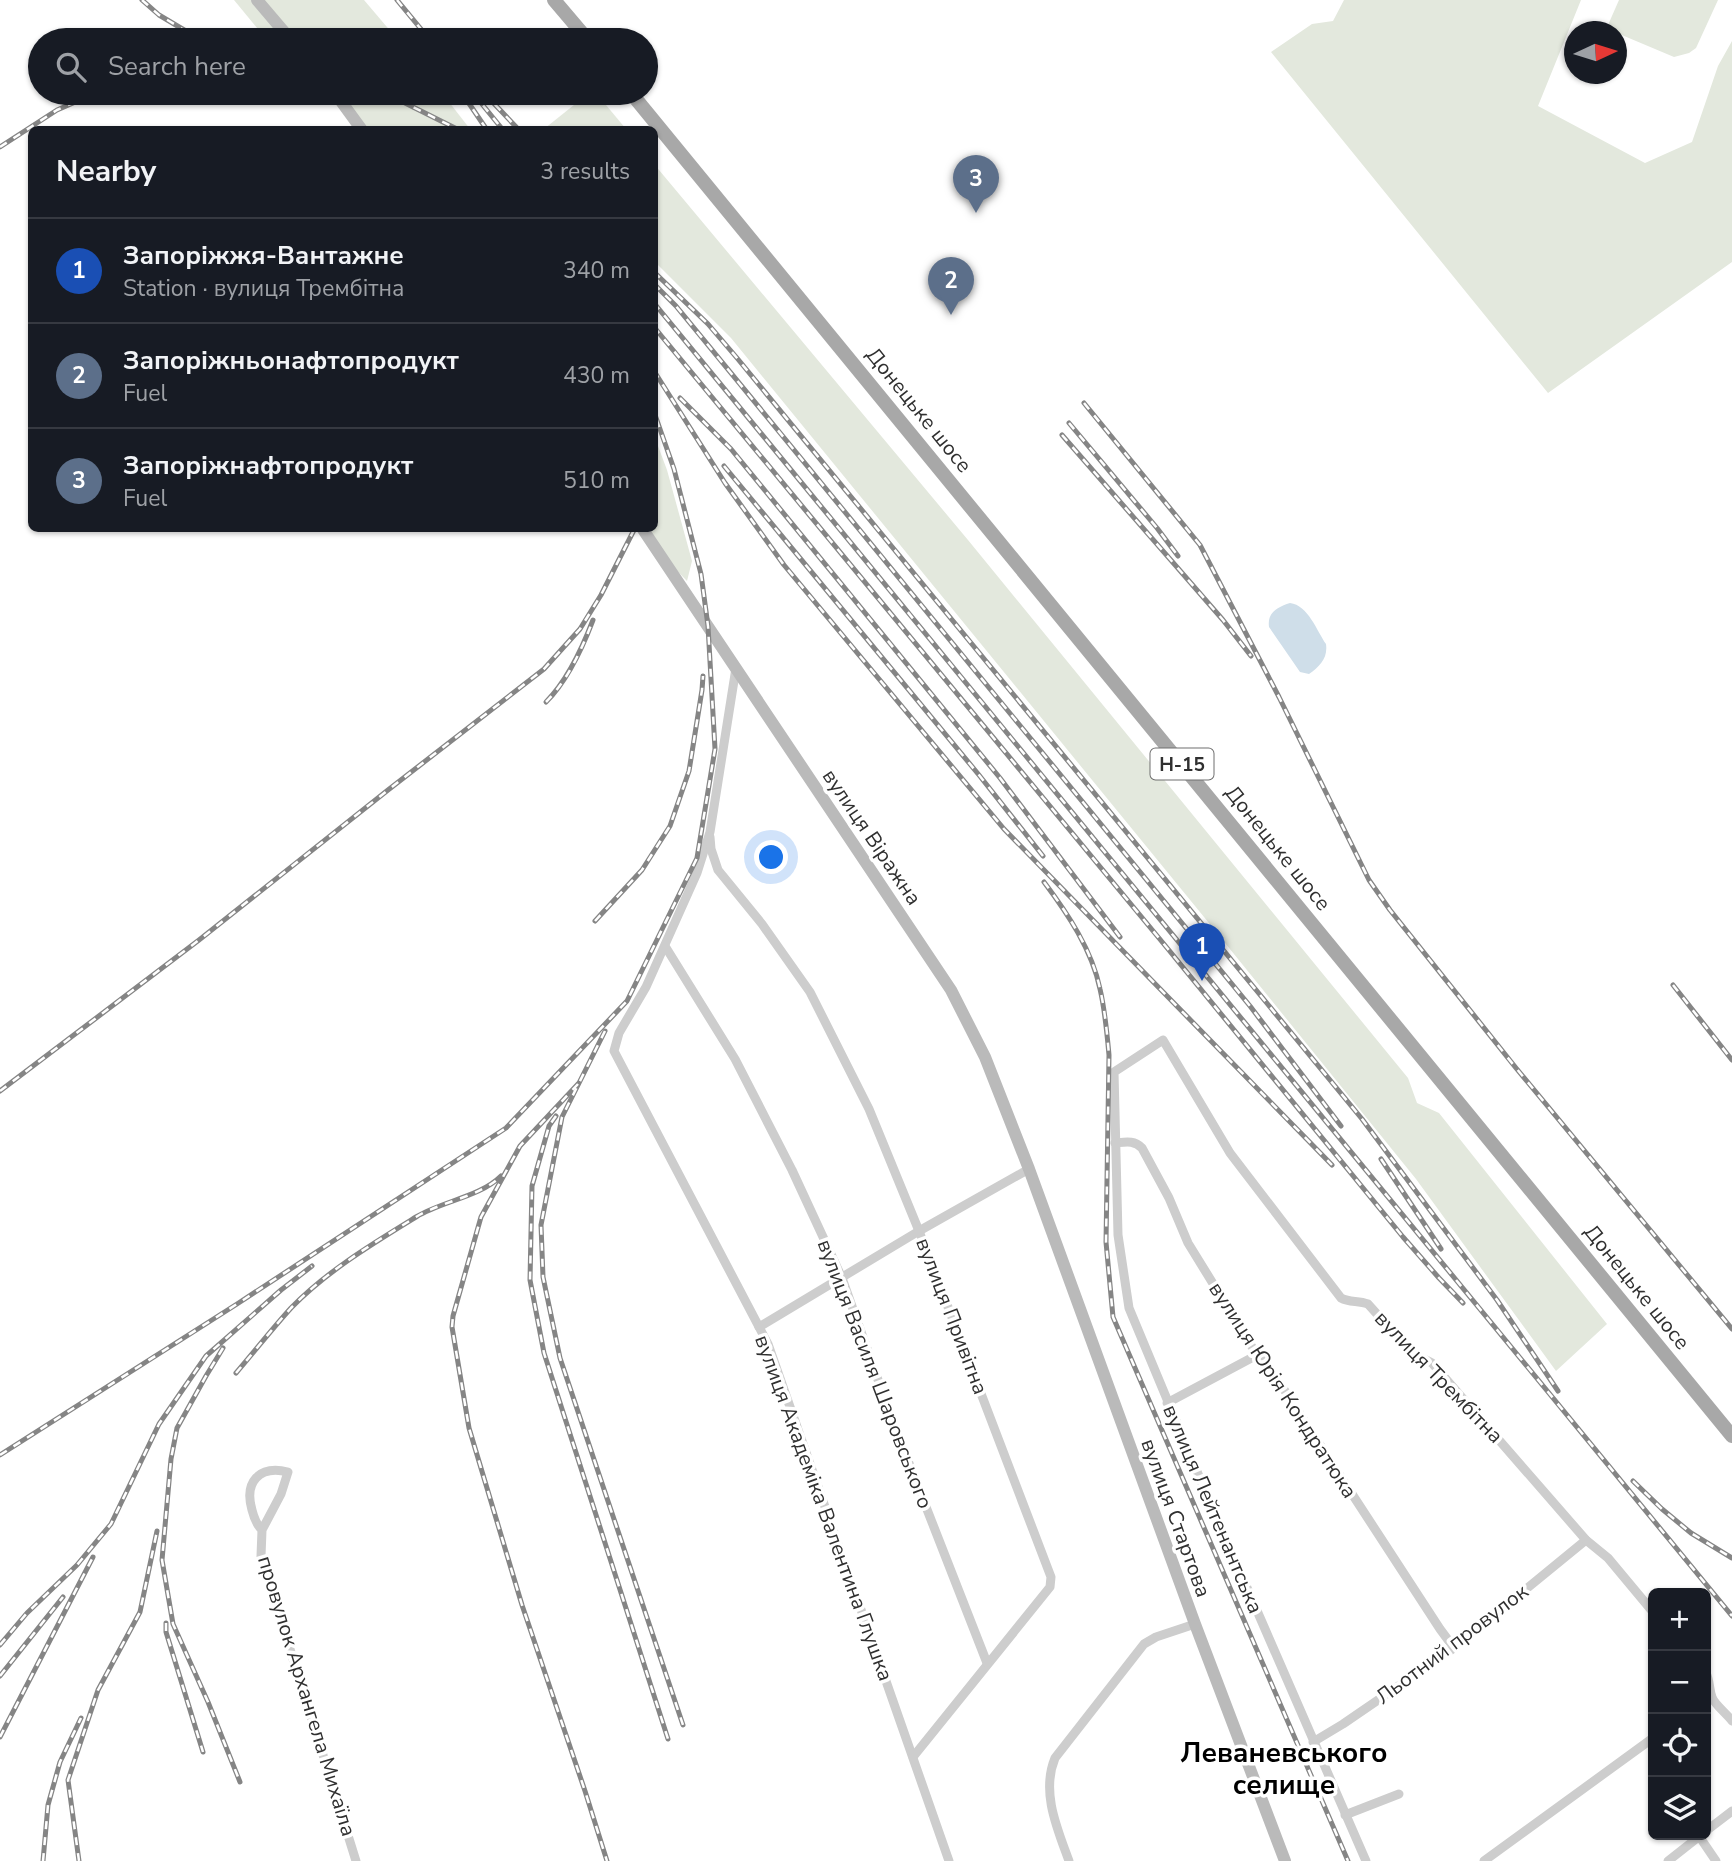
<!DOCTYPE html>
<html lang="en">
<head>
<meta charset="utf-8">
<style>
	body { margin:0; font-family:"Nunito Sans",sans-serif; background:#20242c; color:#f1f3f6 }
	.controls { position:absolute; right:21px; bottom:21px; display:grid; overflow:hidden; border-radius:10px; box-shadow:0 2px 5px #0004 }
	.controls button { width:63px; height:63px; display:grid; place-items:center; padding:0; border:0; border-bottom:2px solid #363941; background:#171b24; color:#f1f3f6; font:35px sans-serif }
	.compass { position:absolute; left:1564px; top:21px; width:63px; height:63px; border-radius:50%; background:#171b24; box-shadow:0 2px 5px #0004; rotate:86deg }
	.you { position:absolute; left:772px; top:858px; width:24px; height:24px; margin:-18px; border:5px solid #fff; border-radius:50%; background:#1a73e8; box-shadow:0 0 0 10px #1a73e833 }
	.badge { display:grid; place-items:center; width:46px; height:46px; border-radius:50%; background:#d14852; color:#fff; font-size:23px; font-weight:700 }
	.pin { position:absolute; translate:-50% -58px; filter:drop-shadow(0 2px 4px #0008) }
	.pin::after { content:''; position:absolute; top:37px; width:24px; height:21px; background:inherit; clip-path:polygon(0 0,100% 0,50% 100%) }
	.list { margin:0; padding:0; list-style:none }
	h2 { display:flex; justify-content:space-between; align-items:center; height:91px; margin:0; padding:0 28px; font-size:30px }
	h2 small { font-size:23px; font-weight:400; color:#9ea1a6 }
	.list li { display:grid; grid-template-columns:46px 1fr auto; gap:21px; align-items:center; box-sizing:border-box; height:105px; padding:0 28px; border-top:2px solid #363941 }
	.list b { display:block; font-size:26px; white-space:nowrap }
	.list p { margin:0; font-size:23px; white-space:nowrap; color:#9ea1a6 }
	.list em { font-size:23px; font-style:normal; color:#9ea1a6 }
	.icon { flex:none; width:38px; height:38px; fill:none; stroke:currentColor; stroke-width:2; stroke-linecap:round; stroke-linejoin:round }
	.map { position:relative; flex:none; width:1732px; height:1861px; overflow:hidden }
	.search { position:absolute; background:#171b24; box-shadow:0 2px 5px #0004; left:28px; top:28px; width:630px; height:77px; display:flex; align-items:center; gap:18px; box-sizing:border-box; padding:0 24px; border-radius:38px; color:#9ea1a6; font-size:26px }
	.panel { position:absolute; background:#171b24; box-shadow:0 2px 5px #0004; left:28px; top:126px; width:630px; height:406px; border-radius:10px }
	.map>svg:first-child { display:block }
	.green { fill:#e3e8dd }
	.water { fill:#cfdee9 }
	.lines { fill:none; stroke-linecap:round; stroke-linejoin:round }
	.street { stroke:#cdcdcd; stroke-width:9 }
	.secondary { stroke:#bababa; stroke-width:12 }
	.primary { stroke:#a8a8a8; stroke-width:14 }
	.rail-casing { stroke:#858585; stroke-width:5 }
	.rail { stroke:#fff; stroke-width:2.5; stroke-dasharray:8; stroke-linecap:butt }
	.labels { text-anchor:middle; stroke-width:7; stroke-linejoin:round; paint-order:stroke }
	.shield { fill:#fff; stroke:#6e6e6e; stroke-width:2 }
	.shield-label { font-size:19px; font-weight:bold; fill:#303030 }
	.street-label { font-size:21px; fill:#303030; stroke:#fff }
	.district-label { font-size:28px; font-weight:bold; fill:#000; stroke:#fff }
</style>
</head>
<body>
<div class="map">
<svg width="1732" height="1861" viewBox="0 0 1732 1861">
	<rect width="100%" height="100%" fill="#fff"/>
	<g class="green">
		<polygon points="234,0 364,0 398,40 267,40"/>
		<polygon points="1344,0 1581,0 1538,106 1645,163 1692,142 1718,66 1732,41 1732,262 1548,393 1271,52 1312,24 1333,21"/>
		<polygon points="1619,0 1718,0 1696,48 1689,53 1674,57 1617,33 1616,32 1611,31 1608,25"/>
		<polygon points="335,93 442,93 470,129 362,129"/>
		<polygon points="589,93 596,93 626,129 544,129"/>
		<polygon points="654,164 968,540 1408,1078 1417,1103 1439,1113 1607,1324 1556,1371 1416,1179 1204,917 731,338 655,262"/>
		<polygon points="655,438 667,470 692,561 687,581 656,549 642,529 654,528"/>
	</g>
	<path class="water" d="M 1290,603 C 1308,605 1317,631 1326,644 C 1328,658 1320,666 1309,674 L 1300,672 L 1269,627 C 1267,612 1278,607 1290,603 Z"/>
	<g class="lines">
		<g class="street">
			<polyline points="736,668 710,832 697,873 646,987 619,1033 614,1051 768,1344 949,1861"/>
			<polyline points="710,837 711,849 718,870 762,924 810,992 869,1109 919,1231 1051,1577 1050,1587 913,1757"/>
			<polyline points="665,946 735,1059 792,1170 842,1278 894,1425 987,1663"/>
			<path d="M 1115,1143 C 1126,1142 1134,1140 1142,1148 L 1169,1198 L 1188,1243 L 1257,1355 L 1270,1368 L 1440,1629 L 1454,1648"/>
			<polyline points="759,1327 919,1231 1029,1169"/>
			<polyline points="1167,1403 1257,1355"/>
			<path d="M 262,1530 C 256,1524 254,1518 252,1510 C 244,1482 259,1465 288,1472 L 281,1494 L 262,1530 L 261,1556 L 356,1861"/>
			<path d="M 1706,1673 C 1710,1681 1709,1689 1712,1697 C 1714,1704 1727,1714 1732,1721"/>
			<polyline points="1313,1742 1343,1724 1454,1648 1586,1540"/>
			<polyline points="1345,1815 1399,1794"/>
			<polyline points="1706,1831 1732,1811"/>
			<polyline points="1699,1836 1716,1861"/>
			<path d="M 1069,1861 C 1057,1828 1041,1792 1055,1758 L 1144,1644 L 1156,1637 L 1195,1624"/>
			<path d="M 1366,1861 L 1211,1505 L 1129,1308 L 1118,1235 L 1114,1072 L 1163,1040 L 1230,1153 L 1341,1298 C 1350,1303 1358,1300 1368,1304 L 1411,1352 L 1432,1363 L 1586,1540 L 1608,1558 L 1653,1612"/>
			<polyline points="1484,1861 1653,1738"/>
			<polyline points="1668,1861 1701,1835"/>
		</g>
		<g class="secondary">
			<polyline points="257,0 291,40"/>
			<polyline points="335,93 362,130"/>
			<polyline points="642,528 951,990 985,1057 1029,1169 1195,1624 1285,1861"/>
		</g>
		<g class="primary">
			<polyline points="554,0 588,40"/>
			<polyline points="631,93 1732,1436"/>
		</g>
		<defs>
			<g id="rail">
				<polyline points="142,0 159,15 201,40"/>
				<polyline points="397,0 430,40"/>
				<polyline points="385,93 459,130"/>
				<polyline points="473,93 503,130"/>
				<polyline points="484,93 519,130"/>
				<polyline points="464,96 487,130"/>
				<polyline points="0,147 57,110 96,93"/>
				<polyline points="654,272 708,324 737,358 1362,1119 1497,1300 1558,1391"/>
				<polyline points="654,284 676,306 1250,1006 1341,1126"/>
				<polyline points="654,303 1732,1616"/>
				<polyline points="654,327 1168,949 1403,1237 1439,1278 1463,1303"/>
				<polyline points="654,371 725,483 784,565 1004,829 1332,1165"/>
				<polyline points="680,398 731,449 1000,778 1120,937"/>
				<polyline points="1084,403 1200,545 1279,697 1369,880 1390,910 1516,1068 1732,1329"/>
				<polyline points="1069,423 1157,528 1178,556"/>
				<polyline points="1062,435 1223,620 1251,656"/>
				<polyline points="724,466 979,775 1043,856"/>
				<path d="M 546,702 C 568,680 582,649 593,620"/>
				<path d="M 1044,882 C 1068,914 1092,950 1100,989 C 1105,1010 1107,1033 1109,1055 L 1106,1242 L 1113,1317 L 1348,1861"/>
				<polyline points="595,921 642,870 670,826 689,771 702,690 703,676"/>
				<polyline points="1673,985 1732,1060"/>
				<polyline points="605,1031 562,1117 541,1225 543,1277 560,1358 683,1725"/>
				<polyline points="578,1084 520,1146 481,1217 453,1316 452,1327 469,1428 522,1605 585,1791 607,1861"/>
				<polyline points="0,1091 199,940 388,790 544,669 580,629 601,595 635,528"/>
				<polyline points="556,1116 549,1126 532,1186 530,1280 544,1353 668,1739"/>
				<polyline points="1381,1159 1441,1249"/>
				<polyline points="223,1348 206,1376 177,1428 171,1459 162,1560 173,1624 208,1702 240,1782"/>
				<path d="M 236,1373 C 254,1352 272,1329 291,1308 C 327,1271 372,1244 416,1217 C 442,1201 480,1197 501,1176"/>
				<polyline points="0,1455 237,1304 506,1128 627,1001 697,858 715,749 708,626 701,574 674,469 654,412"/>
				<polyline points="1633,1481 1662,1509 1691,1533 1732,1558"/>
				<polyline points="166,1623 166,1632 203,1752"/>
				<polyline points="0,1645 27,1613 77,1565 111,1524 159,1424 206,1356 281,1290 312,1266"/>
				<polyline points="0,1676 63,1597"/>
				<polyline points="0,1737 93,1557"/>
				<polyline points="43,1861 48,1805 60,1762 81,1718"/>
				<polyline points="79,1861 68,1780 98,1690 140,1612 157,1531"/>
			</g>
		</defs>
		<use href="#rail" class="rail-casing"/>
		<use href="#rail" class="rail"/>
	</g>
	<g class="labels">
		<rect class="shield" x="1150.5" y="748.5" width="63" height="31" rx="5"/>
		<g class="shield-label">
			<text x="1182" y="771">Н-15</text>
		</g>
		<g class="street-label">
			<text transform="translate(919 410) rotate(51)" y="7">Донецьке шосе</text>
			<text transform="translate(872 837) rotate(56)" y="7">вулиця Віражна</text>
			<text transform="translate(1278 848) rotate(51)" y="7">Донецьке шосе</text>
			<text transform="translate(1637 1287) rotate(51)" y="7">Донецьке шосе</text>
			<text transform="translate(952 1316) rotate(69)" y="7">вулиця Привітна</text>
			<text transform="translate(875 1374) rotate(69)" y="7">вулиця Василя Шаровського</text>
			<text transform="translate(1439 1377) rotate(46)" y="7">вулиця Трембітна</text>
			<text transform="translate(1283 1390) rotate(57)" y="7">вулиця Юрія Кондратюка</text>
			<text transform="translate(824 1508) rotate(70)" y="7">вулиця Академіка Валентина Глушка</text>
			<text transform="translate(1213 1509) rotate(67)" y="7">вулиця Лейтенантська</text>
			<text transform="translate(1176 1518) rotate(70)" y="7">вулиця Стартова</text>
			<text transform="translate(1452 1644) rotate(-37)" y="7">Льотний провулок</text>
			<text transform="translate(307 1696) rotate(73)" y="7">провулок Архангела Михаїла</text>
		</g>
		<g class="district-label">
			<text x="1284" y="1762">Леваневського<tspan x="1284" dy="32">селище</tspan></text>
		</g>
	</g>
</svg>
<div class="controls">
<button>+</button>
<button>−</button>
<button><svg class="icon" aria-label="locate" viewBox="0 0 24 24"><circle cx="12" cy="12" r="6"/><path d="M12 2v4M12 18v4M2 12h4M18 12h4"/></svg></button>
<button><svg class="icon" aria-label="layers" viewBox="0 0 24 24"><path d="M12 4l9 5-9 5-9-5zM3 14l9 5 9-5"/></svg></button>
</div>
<svg class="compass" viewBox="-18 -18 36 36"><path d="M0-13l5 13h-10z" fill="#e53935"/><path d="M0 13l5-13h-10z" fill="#9ea1a6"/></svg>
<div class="you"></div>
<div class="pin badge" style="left:1202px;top:981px;background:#1a4fb4">1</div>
<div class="pin badge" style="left:951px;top:315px;background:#5c6f8a">2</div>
<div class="pin badge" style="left:976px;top:213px;background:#5c6f8a">3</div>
<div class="search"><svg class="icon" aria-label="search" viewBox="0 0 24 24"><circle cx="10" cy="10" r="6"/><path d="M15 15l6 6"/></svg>Search here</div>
<section class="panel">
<h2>Nearby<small>3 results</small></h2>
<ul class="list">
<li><span class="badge" style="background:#1a4fb4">1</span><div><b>Запоріжжя-Вантажне</b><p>Station · вулиця Трембітна</p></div><em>340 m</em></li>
<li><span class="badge" style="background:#5c6f8a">2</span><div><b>Запоріжньонафтопродукт</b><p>Fuel</p></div><em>430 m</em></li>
<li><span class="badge" style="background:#5c6f8a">3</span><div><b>Запоріжнафтопродукт</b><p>Fuel</p></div><em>510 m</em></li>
</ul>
</section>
</div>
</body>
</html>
